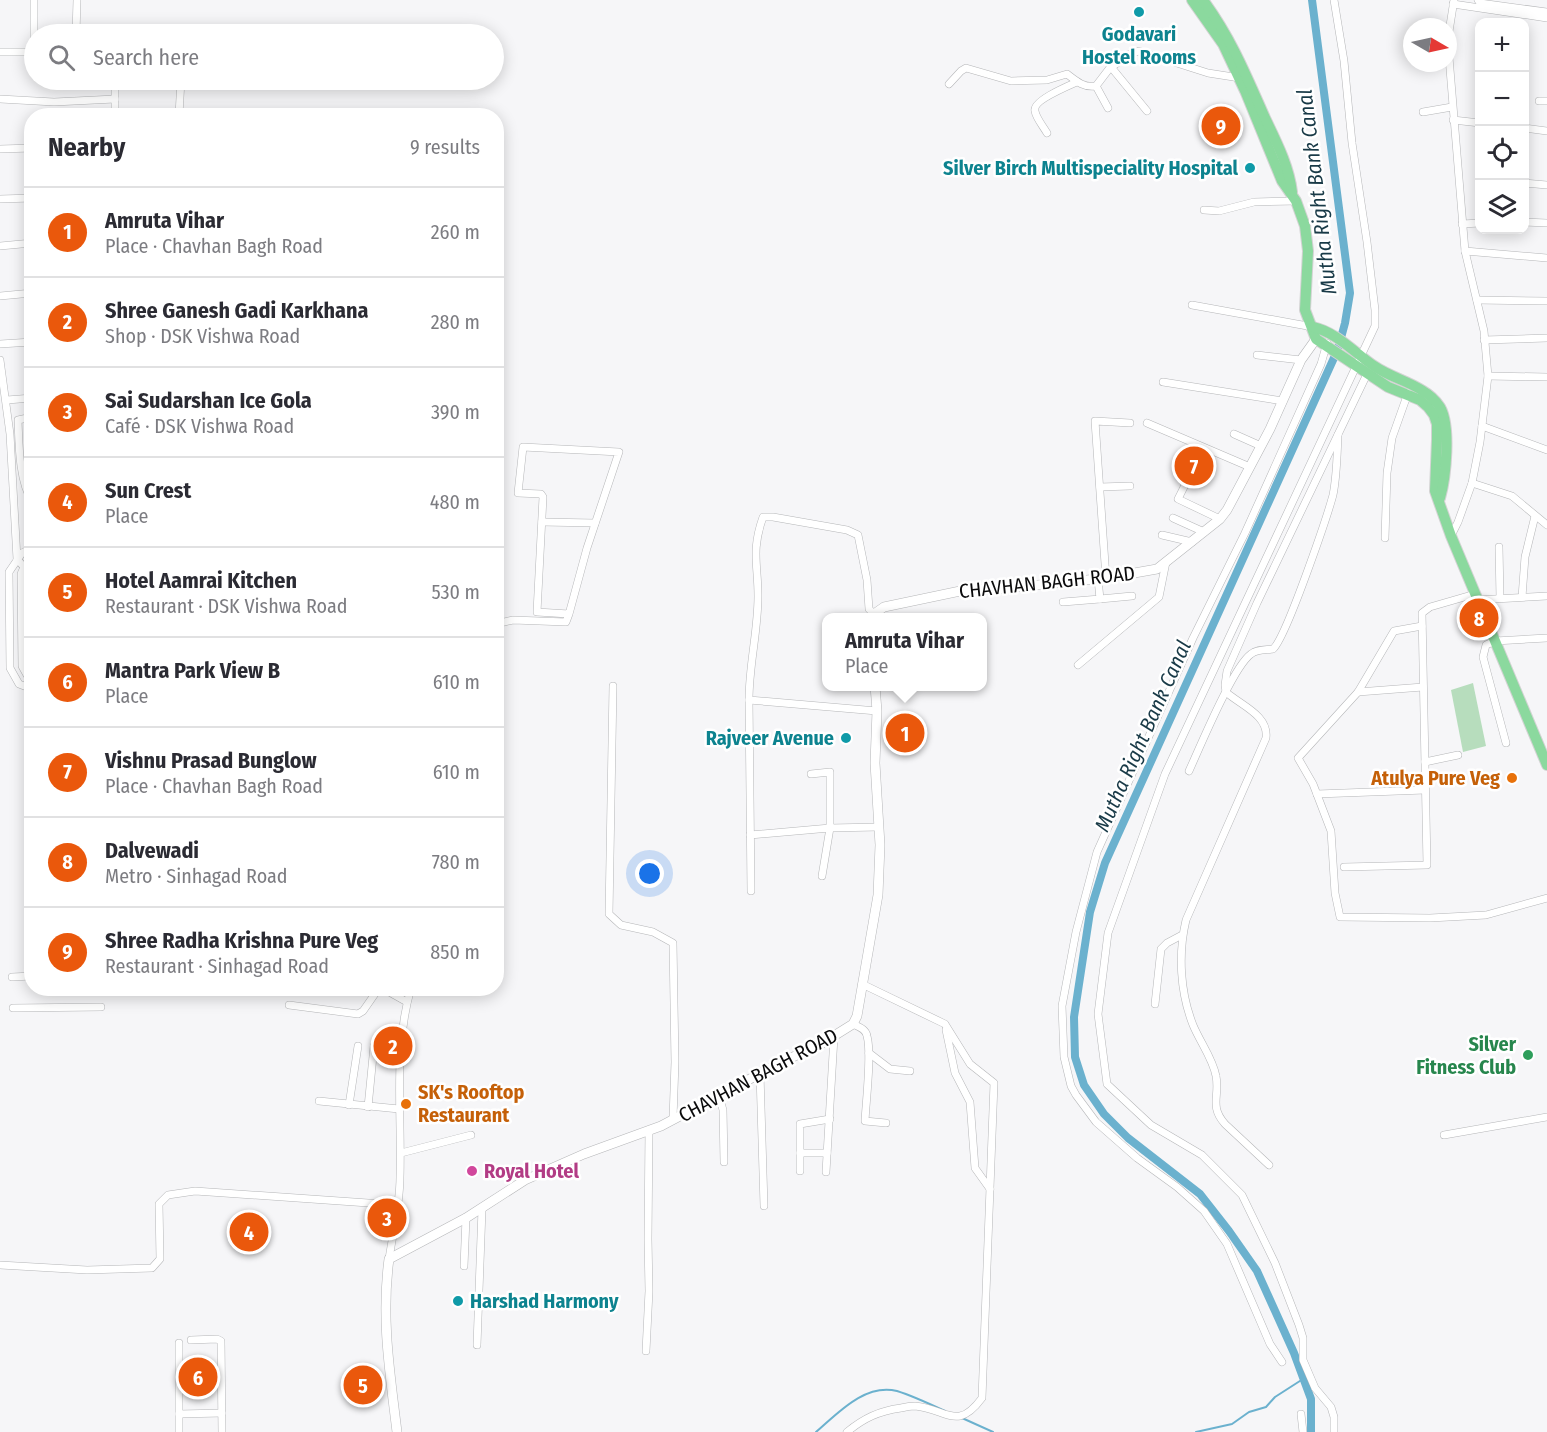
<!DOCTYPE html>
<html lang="en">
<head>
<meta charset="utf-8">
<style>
	body { margin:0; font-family:"Fira Sans Condensed",sans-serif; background:#f2f2f3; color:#2b2b33 }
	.controls { position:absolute; right:18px; top:18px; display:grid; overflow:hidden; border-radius:12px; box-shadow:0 3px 15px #0003 }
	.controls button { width:54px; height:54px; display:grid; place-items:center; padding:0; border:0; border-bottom:2px solid #e1e1e2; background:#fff; color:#2b2b33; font:30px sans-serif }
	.compass { position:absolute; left:1403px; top:18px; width:54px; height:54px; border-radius:50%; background:#fff; box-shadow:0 3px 15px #0003; rotate:99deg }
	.you { position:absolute; left:650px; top:874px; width:21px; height:21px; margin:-15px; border:4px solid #fff; border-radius:50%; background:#1a73e8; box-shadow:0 0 0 9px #1a73e833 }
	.badge { display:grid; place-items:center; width:39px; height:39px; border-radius:50%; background:#ea580c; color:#fff; font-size:20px; font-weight:700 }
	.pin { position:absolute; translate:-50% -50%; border:3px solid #fff; box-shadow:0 2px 6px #0006 }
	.popup { position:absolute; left:822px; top:613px; width:165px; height:78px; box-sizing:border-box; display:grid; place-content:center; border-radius:12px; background:#fff; filter:drop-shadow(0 2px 4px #0005); font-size:20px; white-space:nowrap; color:#7c7c81 }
	.popup b { font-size:22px; color:#2b2b33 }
	.popup::after { content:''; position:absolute; left:50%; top:100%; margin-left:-12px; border:12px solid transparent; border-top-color:#fff }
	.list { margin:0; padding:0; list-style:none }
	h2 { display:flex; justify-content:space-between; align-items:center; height:78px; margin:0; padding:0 24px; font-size:26px }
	h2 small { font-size:20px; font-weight:400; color:#7c7c81 }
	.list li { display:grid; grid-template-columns:39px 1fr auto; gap:18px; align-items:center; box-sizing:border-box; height:90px; padding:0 24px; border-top:2px solid #e1e1e2 }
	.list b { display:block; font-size:22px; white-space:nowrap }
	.list p { margin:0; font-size:20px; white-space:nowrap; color:#7c7c81 }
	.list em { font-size:20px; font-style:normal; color:#7c7c81 }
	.icon { flex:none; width:33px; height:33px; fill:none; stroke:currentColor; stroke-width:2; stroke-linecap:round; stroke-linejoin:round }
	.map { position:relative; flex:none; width:1547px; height:1432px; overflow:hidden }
	.search { position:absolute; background:#fff; box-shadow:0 3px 15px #0003; left:24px; top:24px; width:480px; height:66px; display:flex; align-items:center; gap:15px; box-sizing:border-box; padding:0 21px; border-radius:33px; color:#7c7c81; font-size:22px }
	.panel { position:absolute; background:#fff; box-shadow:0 3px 15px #0003; left:24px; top:108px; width:480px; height:888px; border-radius:24px }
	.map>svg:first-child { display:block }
	.green { fill:#b7ddbd }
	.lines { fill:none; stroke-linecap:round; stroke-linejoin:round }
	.stream { stroke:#6bb1ce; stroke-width:2 }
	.canal { stroke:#6bb1ce; stroke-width:8 }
	.street-casing { stroke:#b5b6b8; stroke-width:8 }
	.secondary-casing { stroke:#b5b6b8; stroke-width:10 }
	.primary-casing { stroke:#d3d3d3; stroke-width:12 }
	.street { stroke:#fff; stroke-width:7 }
	.secondary { stroke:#fff; stroke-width:9 }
	.primary { stroke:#8bd99e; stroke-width:10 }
	.culture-dot { fill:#0f9aa8; stroke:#fff; stroke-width:2 }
	.food-dot { fill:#e8710a; stroke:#fff; stroke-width:2 }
	.leisure-dot { fill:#2e9e5b; stroke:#fff; stroke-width:2 }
	.hotel-dot { fill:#d1479c; stroke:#fff; stroke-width:2 }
	.labels { text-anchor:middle; stroke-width:5; stroke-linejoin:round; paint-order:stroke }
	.culture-label { font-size:20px; font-weight:bold; fill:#0d838f; stroke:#fff; text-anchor:end }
	.street-label { font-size:20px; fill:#0b0b0c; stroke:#fff }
	.food-label { font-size:20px; font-weight:bold; fill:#c56008; stroke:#fff; text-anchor:end }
	.leisure-label { font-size:20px; font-weight:bold; fill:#27864d; stroke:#fff; text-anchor:end }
	.hotel-label { font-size:20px; font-weight:bold; fill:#b23c85; stroke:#fff; text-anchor:start }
	.water-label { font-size:21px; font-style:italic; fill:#193a47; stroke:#fff }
</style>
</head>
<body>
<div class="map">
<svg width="1547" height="1432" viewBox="0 0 1547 1432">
	<rect width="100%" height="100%" fill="#f6f6f8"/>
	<polygon class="green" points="1473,683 1486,746 1463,752 1451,690"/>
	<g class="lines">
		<g class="stream">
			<polyline points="962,1418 993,1432"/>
			<path d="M 816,1432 C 838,1413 865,1383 897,1391 C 913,1396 930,1404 945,1411"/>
			<polyline points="1196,1432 1232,1424 1249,1412 1266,1407 1275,1397 1303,1379"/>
		</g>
		<polyline class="canal" points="1311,1432 1311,1399 1294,1353 1257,1271 1229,1231 1200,1194 1128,1138 1104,1114 1084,1085 1075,1057 1074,1017 1090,912 1105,863 1338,349 1345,323 1350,293 1312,0"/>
		<defs>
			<g id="street">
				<polyline points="34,0 34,47"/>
				<polyline points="1334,0 1344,61 1352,143 1367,242 1375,310 1375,326 1165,774 1108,933 1098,1014 1107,1084 1151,1125 1202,1155 1242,1195 1275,1263 1299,1325 1303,1338 1303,1360 1315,1388 1331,1407 1334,1417 1334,1432"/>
				<polyline points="1478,0 1480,3 1547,12"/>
				<polyline points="1453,4 1547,18"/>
				<polyline points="76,34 77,0"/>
				<polyline points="1448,38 1454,0"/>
				<polyline points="1448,45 1465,251 1484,331 1488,376 1480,442 1472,483 1458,522 1451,536"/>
				<polyline points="0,52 34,52"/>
				<polyline points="1111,67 1147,111"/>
				<polyline points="115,80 115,116"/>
				<path d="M 949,84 L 961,71 L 966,68 L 1011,81 L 1047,80 L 1067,74 C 1076,81 1084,88 1096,86 L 1109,69 L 1130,54 L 1139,51 L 1208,73 L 1240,78"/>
				<polyline points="1096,86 1108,108"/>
				<polyline points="0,99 54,102 115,99"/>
				<polyline points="1539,101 1547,101"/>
				<polyline points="1423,112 1452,107"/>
				<polyline points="179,115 181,80"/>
				<polyline points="162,116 179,116"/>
				<polyline points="1453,120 1480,123"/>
				<polyline points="1524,128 1547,131"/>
				<path d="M 1047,133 C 1043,126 1036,118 1035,111 C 1032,101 1068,86 1077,82"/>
				<polyline points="0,149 32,148"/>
				<polyline points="1524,183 1547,185"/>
				<polyline points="0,199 32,198"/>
				<polyline points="1204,210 1219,211 1254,202 1296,201"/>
				<polyline points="1524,222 1547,223"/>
				<polyline points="1462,224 1480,223"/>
				<polyline points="0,246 32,243"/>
				<polyline points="1465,251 1547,258"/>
				<polyline points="0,296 32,293"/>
				<polyline points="1477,300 1547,301"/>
				<polyline points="1192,305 1313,327"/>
				<polyline points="1484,340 1547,338"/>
				<polyline points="0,344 32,342"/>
				<polyline points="1257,355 1301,360"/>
				<polyline points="0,360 10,434 17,559 24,567"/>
				<polyline points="1488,376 1547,377"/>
				<polyline points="1163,382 1283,401"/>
				<polyline points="496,398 499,452 496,540"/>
				<polyline points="7,400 32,398"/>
				<path d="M 32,417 L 18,420 C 19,444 19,481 32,501"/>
				<polyline points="1147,423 1250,467"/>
				<polyline points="1482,426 1547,450"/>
				<polyline points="1234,434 1261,446"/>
				<polyline points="1188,479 1178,499 1220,519"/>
				<polyline points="1472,483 1512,496 1547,525"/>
				<polyline points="1100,487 1130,486"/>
				<polyline points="1173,518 1204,532"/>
				<polyline points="542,522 595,523"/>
				<polyline points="1162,535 1192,542"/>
				<polyline points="1385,538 1387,473 1392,438 1408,393"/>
				<polyline points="1499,547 1500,598"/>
				<polyline points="32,548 22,553 9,572 10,668 19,684 32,689"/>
				<polyline points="32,561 24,567 21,574 22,666 27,675 32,677"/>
				<polyline points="1106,578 1095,421 1130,423"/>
				<polyline points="1522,597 1525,557 1535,516"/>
				<polyline points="1100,599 1132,596"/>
				<polyline points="1477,600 1547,596"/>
				<polyline points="1063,602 1100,599 1098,579"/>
				<path d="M 874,614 L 869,609 L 867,580 L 858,535 L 847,530 L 773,517 L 763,517 C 751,551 758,564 758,596 C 758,631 749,665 749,700 L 877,711"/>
				<polyline points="496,624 513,620 566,622 569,614 587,548 619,452 523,447 518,493 541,494 543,497 537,612 569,614"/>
				<polyline points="1078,665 1159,597 1166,562"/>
				<polyline points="613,686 609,914 621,925 653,932 673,943 675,1062 673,1119"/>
				<polyline points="1423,687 1358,692 1298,758 1313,784 1331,831 1335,893 1340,917 1430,918 1486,915 1547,898"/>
				<polyline points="1358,692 1394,631 1422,626"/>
				<polyline points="749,700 751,891"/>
				<polyline points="1506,743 1483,657 1486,645 1495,641 1547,638"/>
				<polyline points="1425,762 1458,755"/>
				<path d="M 1189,771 C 1200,747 1233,667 1251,654 C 1257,649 1265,650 1273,649 C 1286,638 1327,517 1333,495 C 1337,475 1337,455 1338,435"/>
				<polyline points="811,774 830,772 830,828 878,827"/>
				<polyline points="1317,794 1425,790"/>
				<polyline points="750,835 830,828 822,876"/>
				<polyline points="1344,867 1427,865 1422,613 1430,607 1475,594"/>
				<polyline points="12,977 32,976"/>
				<polyline points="382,988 407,1002"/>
				<polyline points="1155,1004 1161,949 1167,943 1182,935"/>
				<polyline points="289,1005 358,1014 363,1011 379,988"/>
				<polyline points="13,1008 101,1007"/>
				<path d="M 853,1024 C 859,1027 866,1029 867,1036 C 872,1053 866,1101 865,1121 L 886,1123"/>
				<polyline points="946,1030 955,1073 970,1102 975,1168 990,1189"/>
				<polyline points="869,1053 890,1069 910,1071"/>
				<polyline points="760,1074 764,1206"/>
				<polyline points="719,1096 723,1110 724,1162"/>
				<polyline points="319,1101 399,1109"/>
				<polyline points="349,1105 358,1046"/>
				<polyline points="368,1107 374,1046"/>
				<polyline points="1444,1135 1547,1117"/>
				<polyline points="401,1153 471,1135"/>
				<polyline points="800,1153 827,1153"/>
				<path d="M 1269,1165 L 1225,1124 C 1209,1106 1220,1096 1216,1076 C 1213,1059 1200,1042 1193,1025 C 1180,992 1178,954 1186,920 L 1266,738 C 1269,715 1240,705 1226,692 L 1225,685 L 1227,671 L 1257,603 L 1368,372"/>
				<polyline points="800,1171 800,1124 830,1119"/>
				<polyline points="826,1172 834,1037"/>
				<path d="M 389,1259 C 393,1232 400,1204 400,1177 C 402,1114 393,1050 411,988"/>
				<polyline points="0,1265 87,1270 152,1268 160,1259 159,1204 168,1195 195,1191 397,1205"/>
				<polyline points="464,1266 466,1218"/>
				<polyline points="191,1340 217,1339 221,1341 222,1432"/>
				<polyline points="477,1345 482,1209"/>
				<polyline points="646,1351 649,1291 648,1239 649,1130"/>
				<polyline points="1282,1362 1270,1344 1227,1244 1204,1211 1177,1187 1137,1158 1096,1122 1076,1095 1071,1086 1064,1057 1062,1006 1076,932 1097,852 1193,638 1245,533 1321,364 1327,343"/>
				<polyline points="179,1414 222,1413"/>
				<polyline points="1301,1414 1303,1432"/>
				<polyline points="179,1432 179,1343"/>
				<path d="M 847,1432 C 864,1418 879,1411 901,1408 C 905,1407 911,1406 915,1406 C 947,1409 957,1432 982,1398 L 994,1083 L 970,1064 L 945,1024 L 862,984"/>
			</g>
			<g id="secondary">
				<polyline points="873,618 874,614 884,607 965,590 1000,589 1106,578 1157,569 1220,519 1227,510 1270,429 1301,360 1316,339"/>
				<path d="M 397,1432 C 390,1373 381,1319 389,1259 L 466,1218 L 525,1180 L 584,1154 L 661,1126 L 782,1062 L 821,1044 L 853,1024 L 857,1016 L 878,895 L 880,845 L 875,763 L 877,711 L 875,686"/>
			</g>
			<g id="primary">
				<polyline points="1192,0 1223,44 1246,93 1282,181 1296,201 1305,226 1308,251 1305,310 1316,339 1388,387 1420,400 1428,407 1434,415 1437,424 1437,439 1435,491 1451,536 1547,765"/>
				<path d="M 1203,0 C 1231,38 1246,75 1265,118 C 1276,141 1289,166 1292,192"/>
				<path d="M 1313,327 C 1336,332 1355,353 1374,366 C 1390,377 1408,381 1423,391 C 1430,395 1436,401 1440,407 C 1451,426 1446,477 1440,498"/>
			</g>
		</defs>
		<use href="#street" class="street-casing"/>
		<use href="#secondary" class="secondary-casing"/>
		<use href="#primary" class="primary-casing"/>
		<use href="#street" class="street"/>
		<use href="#secondary" class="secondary"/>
		<use href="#primary" class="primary"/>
	</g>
	<g class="culture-dot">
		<circle cx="1139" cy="12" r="6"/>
		<circle cx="1250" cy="168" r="6"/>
		<circle cx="846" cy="738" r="6"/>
		<circle cx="458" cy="1301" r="6"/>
	</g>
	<g class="food-dot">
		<circle cx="1512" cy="778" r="6"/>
		<circle cx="406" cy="1104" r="6"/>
	</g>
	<circle class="leisure-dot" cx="1528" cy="1055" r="6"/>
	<circle class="hotel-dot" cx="472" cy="1171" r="6"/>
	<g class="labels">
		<g class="culture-label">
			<text x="1139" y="41" text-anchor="middle">Godavari<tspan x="1139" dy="23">Hostel Rooms</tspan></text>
			<text x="1238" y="175">Silver Birch Multispeciality Hospital</text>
			<text x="834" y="745">Rajveer Avenue</text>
			<text x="470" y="1308" text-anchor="start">Harshad Harmony</text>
		</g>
		<g class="street-label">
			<text transform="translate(1047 582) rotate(-6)" y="7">CHAVHAN BAGH ROAD</text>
			<text transform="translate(758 1075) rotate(-28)" y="7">CHAVHAN BAGH ROAD</text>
		</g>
		<g class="food-label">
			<text x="1500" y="785">Atulya Pure Veg</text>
			<text x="418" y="1099" text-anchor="start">SK's Rooftop<tspan x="418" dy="23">Restaurant</tspan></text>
		</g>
		<g class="leisure-label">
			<text x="1516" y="1051">Silver<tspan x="1516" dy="23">Fitness Club</tspan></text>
		</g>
		<g class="hotel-label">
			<text x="484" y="1178">Royal Hotel</text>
		</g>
		<g class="water-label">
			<text transform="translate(1317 192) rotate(-97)" y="7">Mutha Right Bank Canal</text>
			<text transform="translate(1143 736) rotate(-66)" y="7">Mutha Right Bank Canal</text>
		</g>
	</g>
</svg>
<div class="controls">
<button>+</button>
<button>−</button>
<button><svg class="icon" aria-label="locate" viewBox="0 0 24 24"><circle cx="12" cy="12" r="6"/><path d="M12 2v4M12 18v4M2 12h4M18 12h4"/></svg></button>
<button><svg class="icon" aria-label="layers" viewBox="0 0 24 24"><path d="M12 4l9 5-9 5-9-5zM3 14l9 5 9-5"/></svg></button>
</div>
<svg class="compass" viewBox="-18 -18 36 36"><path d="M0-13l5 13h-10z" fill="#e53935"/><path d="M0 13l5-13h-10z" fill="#7c7c81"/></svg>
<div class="you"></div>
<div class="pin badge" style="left:905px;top:733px">1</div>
<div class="popup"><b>Amruta Vihar</b>Place</div>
<div class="pin badge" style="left:393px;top:1046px">2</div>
<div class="pin badge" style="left:387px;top:1218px">3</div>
<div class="pin badge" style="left:249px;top:1232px">4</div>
<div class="pin badge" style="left:363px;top:1385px">5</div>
<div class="pin badge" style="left:198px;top:1377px">6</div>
<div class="pin badge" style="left:1194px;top:466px">7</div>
<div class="pin badge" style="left:1479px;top:618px">8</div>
<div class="pin badge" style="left:1221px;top:126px">9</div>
<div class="search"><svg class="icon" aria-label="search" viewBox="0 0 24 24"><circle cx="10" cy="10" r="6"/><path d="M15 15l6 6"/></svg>Search here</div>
<section class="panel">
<h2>Nearby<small>9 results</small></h2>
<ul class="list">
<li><span class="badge">1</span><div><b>Amruta Vihar</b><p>Place · Chavhan Bagh Road</p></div><em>260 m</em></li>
<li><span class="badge">2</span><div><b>Shree Ganesh Gadi Karkhana</b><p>Shop · DSK Vishwa Road</p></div><em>280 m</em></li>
<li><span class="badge">3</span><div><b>Sai Sudarshan Ice Gola</b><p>Café · DSK Vishwa Road</p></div><em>390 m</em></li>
<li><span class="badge">4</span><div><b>Sun Crest</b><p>Place</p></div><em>480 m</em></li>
<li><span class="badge">5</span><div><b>Hotel Aamrai Kitchen</b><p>Restaurant · DSK Vishwa Road</p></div><em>530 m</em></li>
<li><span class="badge">6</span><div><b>Mantra Park View B</b><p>Place</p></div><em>610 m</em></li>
<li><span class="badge">7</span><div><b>Vishnu Prasad Bunglow</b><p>Place · Chavhan Bagh Road</p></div><em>610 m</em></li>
<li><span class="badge">8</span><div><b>Dalvewadi</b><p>Metro · Sinhagad Road</p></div><em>780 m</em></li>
<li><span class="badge">9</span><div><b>Shree Radha Krishna Pure Veg</b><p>Restaurant · Sinhagad Road</p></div><em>850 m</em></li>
</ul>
</section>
</div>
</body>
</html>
